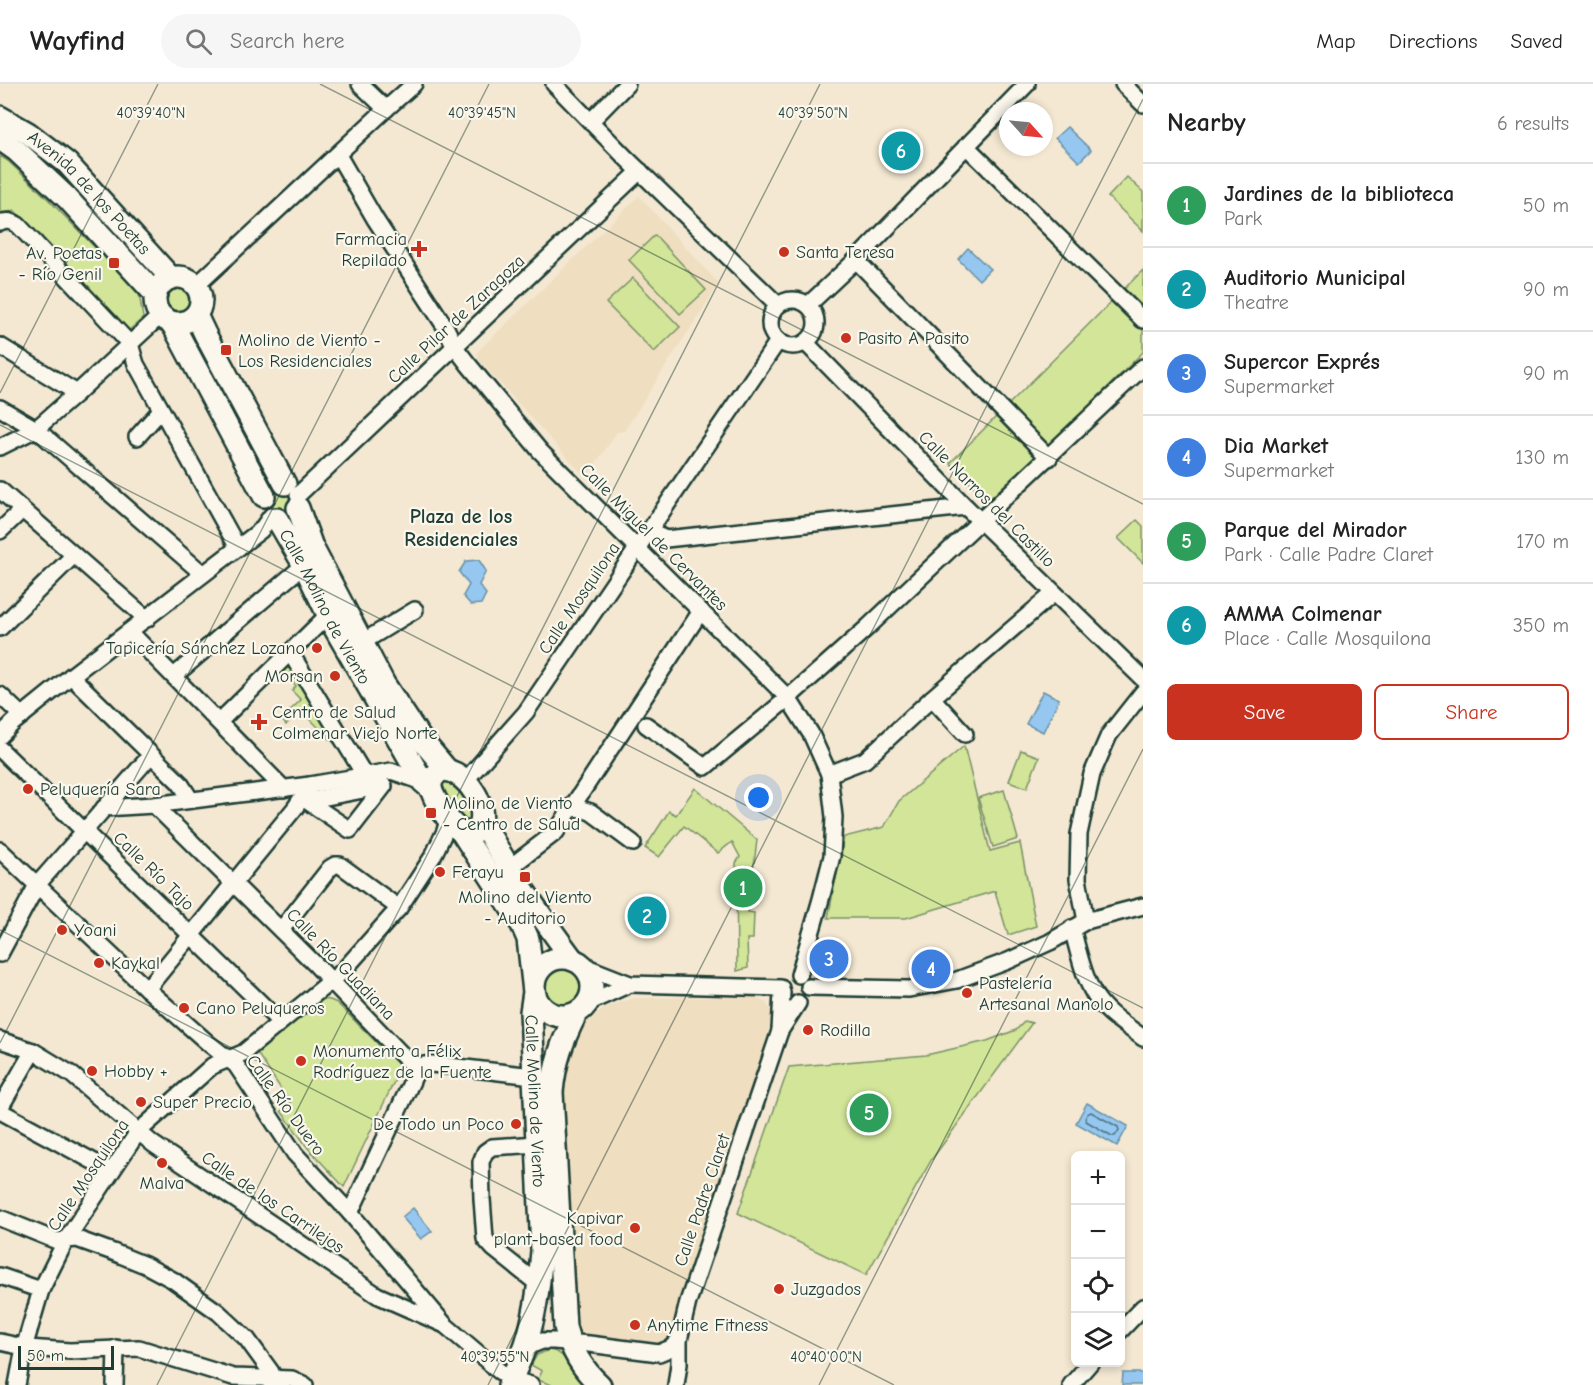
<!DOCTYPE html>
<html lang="en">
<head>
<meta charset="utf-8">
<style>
	body { margin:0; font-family:"Comic Neue",sans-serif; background:#f6f6f6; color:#222 }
	.controls { position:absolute; right:18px; bottom:18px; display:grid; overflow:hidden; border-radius:9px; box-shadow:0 3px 9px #0003 }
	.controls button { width:54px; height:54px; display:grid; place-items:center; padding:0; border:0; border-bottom:2px solid #e0e0e0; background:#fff; color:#222; font:30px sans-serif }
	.compass { position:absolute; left:999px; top:18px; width:54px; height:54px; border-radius:50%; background:#fff; box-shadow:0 3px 9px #0003; rotate:117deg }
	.scale { position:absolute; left:18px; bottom:15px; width:96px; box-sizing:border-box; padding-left:6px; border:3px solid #1f3d34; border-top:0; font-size:16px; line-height:21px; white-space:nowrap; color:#1f3d34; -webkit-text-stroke:4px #fbf7ec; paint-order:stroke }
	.you { position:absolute; left:759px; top:714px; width:21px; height:21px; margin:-15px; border:4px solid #fff; border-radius:50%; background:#1a73e8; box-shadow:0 0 0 9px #1a73e833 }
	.badge { display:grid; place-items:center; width:39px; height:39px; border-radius:50%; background:#c8321e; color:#fff; font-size:20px; font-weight:700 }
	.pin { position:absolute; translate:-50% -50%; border:3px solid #fff; box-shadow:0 2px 6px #0006 }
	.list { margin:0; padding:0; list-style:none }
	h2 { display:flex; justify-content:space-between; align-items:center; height:78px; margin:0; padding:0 24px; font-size:26px }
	h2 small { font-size:20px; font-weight:400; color:#767676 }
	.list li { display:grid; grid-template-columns:39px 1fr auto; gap:18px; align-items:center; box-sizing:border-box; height:84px; padding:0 24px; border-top:2px solid #e0e0e0 }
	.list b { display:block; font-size:22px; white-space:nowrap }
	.list p { margin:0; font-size:20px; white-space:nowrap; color:#767676 }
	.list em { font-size:20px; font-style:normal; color:#767676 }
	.actions { display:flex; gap:12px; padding:18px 24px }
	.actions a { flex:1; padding:14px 0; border:2px solid #c8321e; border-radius:9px; text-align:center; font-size:21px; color:#c8321e }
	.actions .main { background:#c8321e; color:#fff }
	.icon { flex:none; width:33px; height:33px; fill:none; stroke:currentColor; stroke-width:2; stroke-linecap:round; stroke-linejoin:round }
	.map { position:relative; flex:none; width:1143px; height:1301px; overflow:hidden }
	header { display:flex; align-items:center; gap:36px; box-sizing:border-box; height:84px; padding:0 30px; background:#fff; border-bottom:2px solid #e0e0e0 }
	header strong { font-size:28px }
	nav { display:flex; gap:33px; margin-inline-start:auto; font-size:21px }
	.search { width:420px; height:54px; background:#f6f6f6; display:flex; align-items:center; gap:15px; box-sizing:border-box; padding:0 21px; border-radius:33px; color:#767676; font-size:22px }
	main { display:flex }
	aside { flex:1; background:#fff }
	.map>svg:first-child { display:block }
	.built { fill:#efdec0 }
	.green { fill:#d3e599; stroke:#799166; stroke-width:1.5 }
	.water { fill:#95c7f1; stroke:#6690a5; stroke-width:1.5 }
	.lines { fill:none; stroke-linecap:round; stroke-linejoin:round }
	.shore { stroke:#4e7480; stroke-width:1.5 }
	.street-casing { stroke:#1f3d34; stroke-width:20 }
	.secondary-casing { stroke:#1f3d34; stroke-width:26 }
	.street { stroke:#fbf7ec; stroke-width:15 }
	.secondary { stroke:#fbf7ec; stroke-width:21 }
	.ticks { fill:none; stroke:#1f3d34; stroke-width:1.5; stroke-opacity:0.45 }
	.poi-dot { fill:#c8321e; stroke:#fbf7ec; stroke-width:2 }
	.labels { text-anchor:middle; stroke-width:4.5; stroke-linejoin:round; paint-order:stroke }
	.street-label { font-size:18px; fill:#1f3d34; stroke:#fbf7ec }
	.poi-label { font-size:18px; fill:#1f3d34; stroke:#fbf7ec; text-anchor:start }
	.neighbourhood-label { font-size:20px; font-weight:bold; fill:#1f3d34; stroke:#fbf7ec }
	.ticks-label { font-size:15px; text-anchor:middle; fill:#1f3d34; stroke:#fbf7ec; stroke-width:4.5; stroke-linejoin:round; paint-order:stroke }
</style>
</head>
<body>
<header>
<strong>Wayfind</strong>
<div class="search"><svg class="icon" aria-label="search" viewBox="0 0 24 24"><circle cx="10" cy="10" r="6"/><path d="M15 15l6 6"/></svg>Search here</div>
<nav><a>Map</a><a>Directions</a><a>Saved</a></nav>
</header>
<main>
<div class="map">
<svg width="1143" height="1301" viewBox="0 0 1143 1301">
	<rect width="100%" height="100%" fill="#f4e8d2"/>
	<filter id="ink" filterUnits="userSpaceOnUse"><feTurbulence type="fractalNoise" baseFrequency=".0167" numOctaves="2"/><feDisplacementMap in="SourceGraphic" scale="12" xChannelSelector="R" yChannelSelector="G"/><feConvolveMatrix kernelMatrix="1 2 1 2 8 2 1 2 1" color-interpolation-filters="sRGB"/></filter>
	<g filter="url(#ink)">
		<g class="built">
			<polygon points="639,112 719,200 624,347 617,348 586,394 479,276 477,268"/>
			<polygon points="753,913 766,919 772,928 775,938 773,952 707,1130 664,1264 616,1258 574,1248 573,1192 559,997 578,945 606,923 634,914"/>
		</g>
		<g class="green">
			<polygon points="0,72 8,77 48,115 139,209 143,234 127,248 14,126 0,132"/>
			<polygon points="1127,93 1143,108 1143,147 1108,113"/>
			<polygon points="655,151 706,206 680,230 629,176"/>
			<polygon points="1143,186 1143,268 991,420 950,379"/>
			<polygon points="633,194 680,243 654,268 606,219"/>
			<circle cx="177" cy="217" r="16"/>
			<circle cx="281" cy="418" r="11"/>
			<polygon points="1137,436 1143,442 1143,479 1118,454"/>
			<polygon points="287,581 288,582 336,661 301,626 286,641 281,635 301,616 292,607 296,602 281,586"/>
			<polygon points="964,662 990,767 1020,759 1036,842 1008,851 995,807 906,834 828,834 844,753 884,743 899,717"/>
			<polygon points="1021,666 1039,673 1027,704 1009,697"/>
			<polygon points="445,695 462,706 474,729 470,738 465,739 440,706 442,697"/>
			<polygon points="695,704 757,756 748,828 754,829 753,855 747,855 748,884 737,887 736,779 740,773 732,758 718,769 684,742 659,773 645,764 669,727 676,731"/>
			<polygon points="1004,706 1018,755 993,763 978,714"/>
			<circle cx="563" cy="902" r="20"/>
			<polygon points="321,915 330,916 337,919 401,983 344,1103 308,1064 281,1027 291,1020 257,969 314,918"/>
			<polygon points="1025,937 1032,939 932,1075 866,1191 738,1129 789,983 926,971 987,957 1016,946"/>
			<path d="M 549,1266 C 566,1268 576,1288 586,1301 L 552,1301 L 538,1296 L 542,1287 L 531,1281 L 537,1271 Z"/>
		</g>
		<g class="water">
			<polygon points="1067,43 1091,66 1079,78 1055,54"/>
			<polygon points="968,164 990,185 979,196 958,175"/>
			<polygon points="479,476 486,487 479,501 486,510 481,520 471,521 463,512 469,501 459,488 466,477"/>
			<polygon points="1043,607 1059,615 1043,648 1026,640"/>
			<polygon points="1087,1019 1128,1042 1117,1062 1076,1039"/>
			<polygon points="413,1124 432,1147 421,1155 402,1133"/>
			<polygon points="1123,1289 1143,1289 1143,1301 1122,1301"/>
		</g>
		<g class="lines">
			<path class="shore" d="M 1091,1028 L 1118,1043 L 1119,1046 L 1115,1052 L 1112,1052 L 1086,1037 C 1084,1034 1087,1029 1091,1028 Z"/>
			<defs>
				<g id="street">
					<polyline points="360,0 386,25"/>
					<polyline points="554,0 626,74 778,221"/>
					<polyline points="1123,0 1143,20"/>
					<polyline points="591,37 627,0"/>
					<polyline points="966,62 1143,236"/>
					<polyline points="338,71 375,135 446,244 455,263 468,280 540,367 621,448 788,614 811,650 829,690 834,733 833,754 832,772 821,815 799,891"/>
					<path d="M 0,139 C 7,136 12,137 18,141 L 130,260 L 136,280 L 238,464"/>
					<polyline points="856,176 1049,374"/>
					<polyline points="196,202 386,25 414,0"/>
					<circle cx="793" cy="239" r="23"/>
					<polyline points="808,221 856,176 1027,0"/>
					<polyline points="806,259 966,423 1143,595"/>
					<polyline points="0,262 77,309"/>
					<polyline points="0,324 36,345 203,490"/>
					<polyline points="137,353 161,326"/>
					<polyline points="0,363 36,345 77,309 160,232"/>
					<polyline points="0,406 147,535"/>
					<polyline points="298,411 640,87"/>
					<polyline points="0,447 22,426"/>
					<polyline points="648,447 666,455 966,423"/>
					<polyline points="0,544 74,471"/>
					<polyline points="130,548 284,705"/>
					<polyline points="361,559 415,526"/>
					<polyline points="290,568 365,692"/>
					<polyline points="71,592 180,699 191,716"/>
					<polyline points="174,592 304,481"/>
					<polyline points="0,611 22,632"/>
					<polyline points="932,614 965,650"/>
					<polyline points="219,638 328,531"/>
					<polyline points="646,641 705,683 788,614 868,543 1143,283"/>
					<polyline points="0,652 13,639 71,592 261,446 271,432"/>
					<polyline points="0,665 280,938"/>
					<polyline points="829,690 865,676 932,614 1054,509"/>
					<polyline points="465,697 526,628 778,257"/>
					<polygon points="384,702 350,746 310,719 311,716"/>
					<polyline points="154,721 317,882 408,977 418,982 432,980 533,992"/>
					<polyline points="104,724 154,721 310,701 391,687 423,698"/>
					<polyline points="570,726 701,527"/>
					<polyline points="0,766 147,905 208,959 236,981 295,1070 350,1129 445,1241"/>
					<polyline points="509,784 556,748 570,726 578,724 591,728 633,759"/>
					<polyline points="1086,837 1078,795 1079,750 1092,690 1109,651 1143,608"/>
					<path d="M 1072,844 C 1078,866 1083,891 1094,910 C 1105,929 1126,941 1143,954"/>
					<polyline points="281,846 330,784 335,781 340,781 399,824"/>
					<polyline points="0,870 37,801 151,671"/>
					<polyline points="584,882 630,900 781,904"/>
					<polyline points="809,903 909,905 957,896 1008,877 1050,858 1086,837 1143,822"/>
					<polyline points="147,905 295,724 310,701"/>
					<polyline points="588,919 630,900"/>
					<polyline points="780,947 782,908"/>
					<polyline points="0,956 33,967 71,990 153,1060 377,1211 445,1241 499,1287 511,1295 531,1301"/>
					<polyline points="0,1024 33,967"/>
					<polyline points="0,1027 111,1087"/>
					<polyline points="537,1060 492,1063 485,1068 481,1078 482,1115 485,1155 494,1165 539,1201"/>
					<polyline points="350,1129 412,997 418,982"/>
					<polyline points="0,1134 57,1157 77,1155 113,1168 145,1181 173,1196 218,1228 247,1255 271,1288 271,1301"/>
					<polyline points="0,1192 41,1206"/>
					<polyline points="1120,1247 1143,1223"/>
					<polyline points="0,1258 28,1264 70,1267 139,1264 233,1293 292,1295 305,1301"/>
					<polyline points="523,1270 532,1261 542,1257 554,1257 589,1260 659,1269 671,1264 679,1256"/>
					<polyline points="17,1301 24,1264 41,1206 66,1156 138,1048 212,982 243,969 342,888 399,824 433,772 445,747 448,735"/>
					<polyline points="115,1301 116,1264"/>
					<polyline points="676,1301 679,1280 679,1256 688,1218 780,947 798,919"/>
					<polyline points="1071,1301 1091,1278"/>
				</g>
				<g id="secondary">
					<path id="s1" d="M 0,33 L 28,49 L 67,79 L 171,194"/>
					<polyline points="0,55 17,67 67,114 155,210"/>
					<circle cx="178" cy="216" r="23"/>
					<polyline points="196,231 205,250 285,400"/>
					<polyline points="172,239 264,412"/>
					<polyline points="298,424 312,463 384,600 420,654 447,686"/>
					<path id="s2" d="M 277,435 L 304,481 L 333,541 L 423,698 L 430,704"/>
					<path d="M 441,686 C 465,684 493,726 477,746 C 472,748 468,750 463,748 C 452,744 430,712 431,701 C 431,694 436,690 441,686 Z"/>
					<path d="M 482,737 C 508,786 540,831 573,876"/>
					<path id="s3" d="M 461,747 L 522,841 L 528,855 L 534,908 L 531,928 L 542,1167 C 539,1202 535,1238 522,1271 C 518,1281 513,1291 509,1301"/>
					<circle cx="563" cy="903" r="29"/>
					<path d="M 576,930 C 562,958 555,977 552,1008 L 565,1243 C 571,1265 583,1286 600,1301"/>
				</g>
			</defs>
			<use href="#street" class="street-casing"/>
			<use href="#secondary" class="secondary-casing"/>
			<use href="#street" class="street"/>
			<use href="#secondary" class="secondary"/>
		</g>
	</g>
	<path class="ticks" d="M 320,0 L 1143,420M 0,309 L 158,0M 0,341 L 1143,924M 0,846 L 894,1301M 0,959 L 489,0M 157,1301 L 820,0M 488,1301 L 1143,15M 819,1301 L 1143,665"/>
	<g class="poi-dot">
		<path d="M416 156h6v6h6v6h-6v6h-6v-6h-6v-6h6z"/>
		<circle cx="784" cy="168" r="6"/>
		<rect x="108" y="173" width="12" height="12" rx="3"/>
		<circle cx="846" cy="254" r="6"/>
		<rect x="220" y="260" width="12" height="12" rx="3"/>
		<circle cx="317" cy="564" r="6"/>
		<circle cx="335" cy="592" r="6"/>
		<path d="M256 629h6v6h6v6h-6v6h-6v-6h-6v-6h6z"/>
		<circle cx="28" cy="705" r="6"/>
		<rect x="425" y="723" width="12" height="12" rx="3"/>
		<circle cx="440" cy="788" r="6"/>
		<rect x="519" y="787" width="12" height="12" rx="3"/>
		<circle cx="62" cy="846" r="6"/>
		<circle cx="99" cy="879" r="6"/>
		<circle cx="967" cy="909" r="6"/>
		<circle cx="184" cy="924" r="6"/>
		<circle cx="808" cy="946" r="6"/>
		<circle cx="301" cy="977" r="6"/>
		<circle cx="92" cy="987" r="6"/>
		<circle cx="141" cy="1018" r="6"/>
		<circle cx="516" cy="1040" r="6"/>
		<circle cx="162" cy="1079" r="6"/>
		<circle cx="635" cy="1144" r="6"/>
		<circle cx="779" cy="1205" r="6"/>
		<circle cx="635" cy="1241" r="6"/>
	</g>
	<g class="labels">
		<g class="street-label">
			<text dy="6" stroke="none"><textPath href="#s1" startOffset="118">Avenida de los Poetas</textPath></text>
			<text transform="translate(456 235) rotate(-43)" y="6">Calle Pilar de Zaragoza</text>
			<text transform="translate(987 415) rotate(45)" y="6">Calle Narros del Castillo</text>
			<text transform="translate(654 453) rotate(45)" y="6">Calle Miguel de Cervantes</text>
			<text transform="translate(579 514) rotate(-56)" y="6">Calle Mosquilona</text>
			<text dy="6" stroke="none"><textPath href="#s2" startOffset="100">Calle Molino de Viento</textPath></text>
			<text transform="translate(154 787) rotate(44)" y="6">Calle Río Tajo</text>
			<text transform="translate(341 880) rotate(46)" y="6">Calle Río Guadiana</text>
			<text dy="6" stroke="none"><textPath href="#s3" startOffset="290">Calle Molino de Viento</textPath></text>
			<text transform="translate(286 1021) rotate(54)" y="6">Calle Río Duero</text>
			<text transform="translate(88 1091) rotate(-56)" y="6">Calle Mosquilona</text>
			<text transform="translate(702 1116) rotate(-71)" y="6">Calle Padre Claret</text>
			<text transform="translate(273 1118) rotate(34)" y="6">Calle de los Carrilejos</text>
		</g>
		<g class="poi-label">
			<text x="407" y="161" text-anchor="end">Farmacia<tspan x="407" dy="21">Repilado</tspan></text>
			<text x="796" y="174">Santa Teresa</text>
			<text x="102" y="175" text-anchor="end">Av. Poetas<tspan x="102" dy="21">- Río Genil</tspan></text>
			<text x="858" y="260">Pasito A Pasito</text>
			<text x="238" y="262">Molino de Viento -<tspan x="238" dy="21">Los Residenciales</tspan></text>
			<text x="305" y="570" text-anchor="end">Tapicería Sánchez Lozano</text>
			<text x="323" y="598" text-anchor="end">Morsan</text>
			<text x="272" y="634">Centro de Salud<tspan x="272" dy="21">Colmenar Viejo Norte</tspan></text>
			<text x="40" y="711">Peluquería Sara</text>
			<text x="443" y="725">Molino de Viento<tspan x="443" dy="21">- Centro de Salud</tspan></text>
			<text x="452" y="794">Ferayu</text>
			<text x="525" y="819" text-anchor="middle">Molino del Viento<tspan x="525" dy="21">- Auditorio</tspan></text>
			<text x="74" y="852">Yoani</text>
			<text x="111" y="885">Kaykal</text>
			<text x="979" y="905">Pastelería<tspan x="979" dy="21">Artesanal Manolo</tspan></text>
			<text x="196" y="930">Cano Peluqueros</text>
			<text x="820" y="952">Rodilla</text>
			<text x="313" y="973">Monumento a Félix<tspan x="313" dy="21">Rodríguez de la Fuente</tspan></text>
			<text x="104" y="993">Hobby +</text>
			<text x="153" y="1024">Super Precio</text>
			<text x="504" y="1046" text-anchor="end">De Todo un Poco</text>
			<text x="162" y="1105" text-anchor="middle">Malva</text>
			<text x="623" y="1140" text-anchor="end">Kapivar<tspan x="623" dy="21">plant-based food</tspan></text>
			<text x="791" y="1211">Juzgados</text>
			<text x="647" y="1247">Anytime Fitness</text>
		</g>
		<g class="neighbourhood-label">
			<text x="461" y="439">Plaza de los<tspan x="461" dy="23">Residenciales</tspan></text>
		</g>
	</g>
	<g class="ticks-label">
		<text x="151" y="34">40°39'40"N</text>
		<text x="482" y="34">40°39'45"N</text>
		<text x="813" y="34">40°39'50"N</text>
		<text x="495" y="1278">40°39'55"N</text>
		<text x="826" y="1278">40°40'00"N</text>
	</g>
</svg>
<div class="controls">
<button>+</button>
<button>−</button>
<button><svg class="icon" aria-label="locate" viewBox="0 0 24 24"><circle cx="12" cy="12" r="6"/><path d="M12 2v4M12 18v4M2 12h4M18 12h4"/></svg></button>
<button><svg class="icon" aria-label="layers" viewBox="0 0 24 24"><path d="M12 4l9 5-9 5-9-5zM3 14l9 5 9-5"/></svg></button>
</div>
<svg class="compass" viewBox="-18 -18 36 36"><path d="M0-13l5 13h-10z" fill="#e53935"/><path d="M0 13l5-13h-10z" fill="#767676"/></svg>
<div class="scale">50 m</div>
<div class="you"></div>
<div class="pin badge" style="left:743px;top:804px;background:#2e9e5b">1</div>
<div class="pin badge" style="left:647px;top:832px;background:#0f9aa8">2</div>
<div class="pin badge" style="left:829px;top:875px;background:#3f7fe0">3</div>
<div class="pin badge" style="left:931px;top:885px;background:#3f7fe0">4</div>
<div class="pin badge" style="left:869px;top:1029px;background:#2e9e5b">5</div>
<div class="pin badge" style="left:901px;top:67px;background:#0f9aa8">6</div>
</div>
<aside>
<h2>Nearby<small>6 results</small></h2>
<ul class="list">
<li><span class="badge" style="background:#2e9e5b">1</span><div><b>Jardines de la biblioteca</b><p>Park</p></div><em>50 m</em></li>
<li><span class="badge" style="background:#0f9aa8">2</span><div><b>Auditorio Municipal</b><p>Theatre</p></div><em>90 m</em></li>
<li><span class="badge" style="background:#3f7fe0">3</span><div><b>Supercor Exprés</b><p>Supermarket</p></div><em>90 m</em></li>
<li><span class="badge" style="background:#3f7fe0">4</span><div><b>Dia Market</b><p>Supermarket</p></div><em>130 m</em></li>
<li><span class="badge" style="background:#2e9e5b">5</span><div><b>Parque del Mirador</b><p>Park · Calle Padre Claret</p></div><em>170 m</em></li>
<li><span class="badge" style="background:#0f9aa8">6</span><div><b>AMMA Colmenar</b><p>Place · Calle Mosquilona</p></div><em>350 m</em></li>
</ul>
<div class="actions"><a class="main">Save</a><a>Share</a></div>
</aside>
</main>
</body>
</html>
